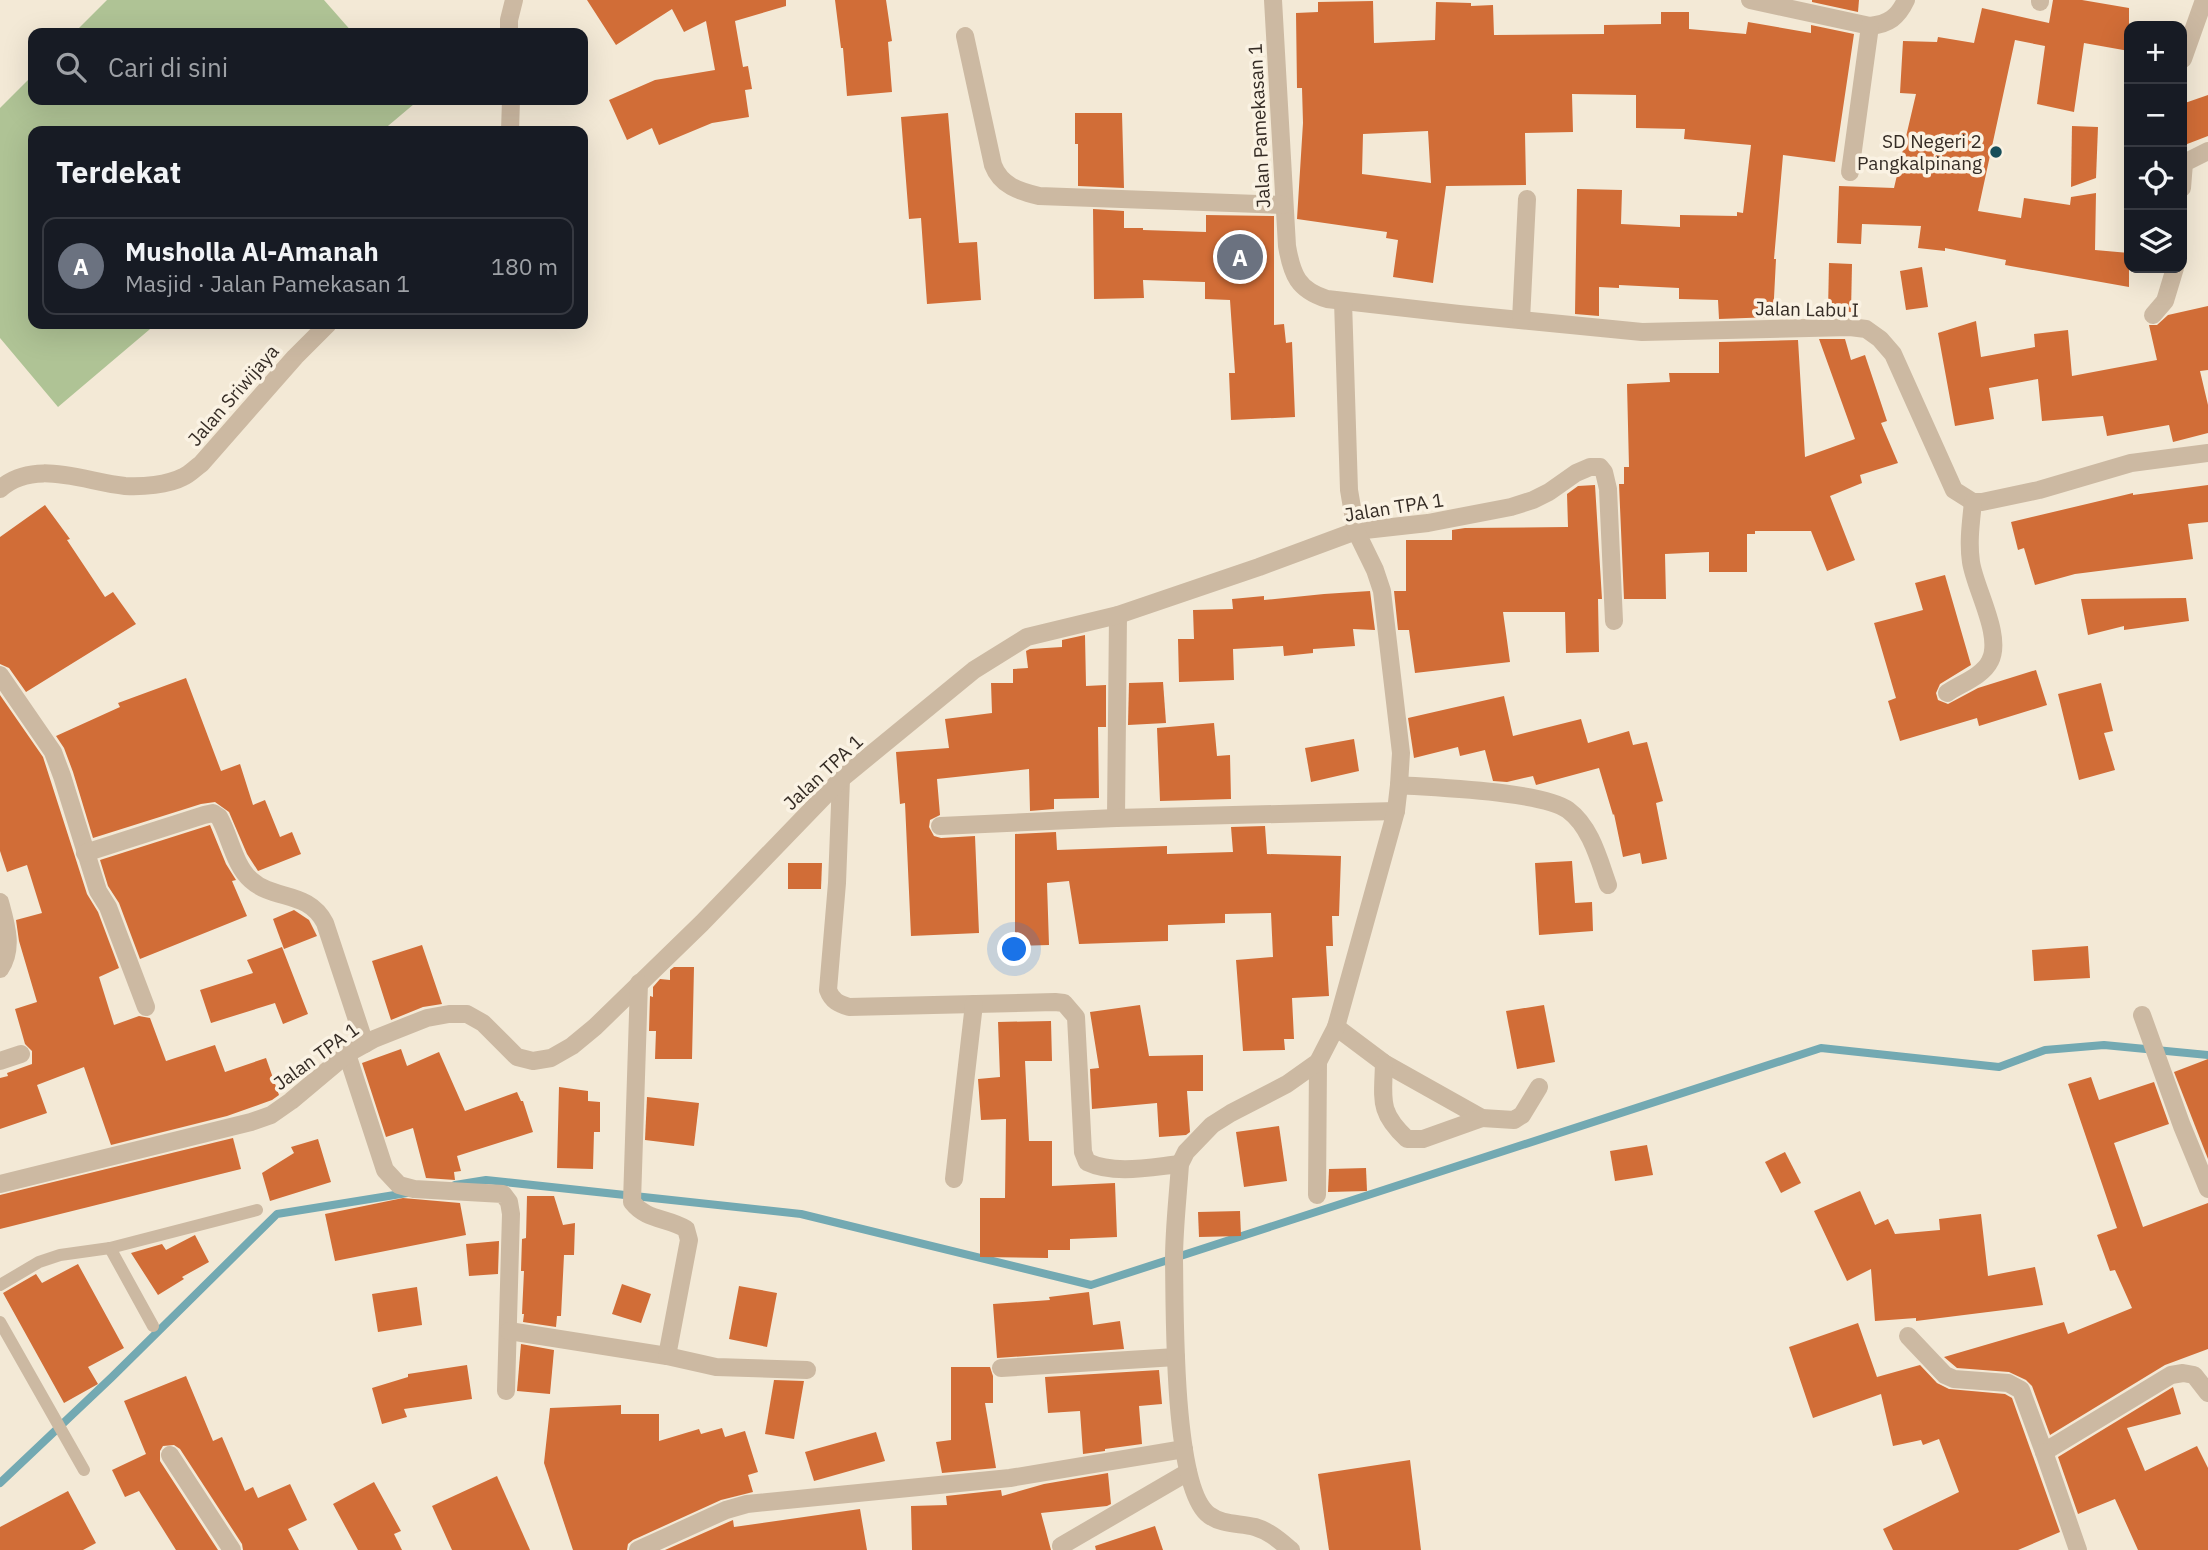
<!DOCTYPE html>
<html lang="id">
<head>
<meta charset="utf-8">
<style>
	body { margin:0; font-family:"IBM Plex Sans",sans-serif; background:#20242c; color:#f1f3f6 }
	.controls { position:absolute; right:21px; top:21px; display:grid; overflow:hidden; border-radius:14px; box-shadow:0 7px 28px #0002 }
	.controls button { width:63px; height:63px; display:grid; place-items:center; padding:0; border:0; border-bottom:2px solid #363941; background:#171b24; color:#f1f3f6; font:35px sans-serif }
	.you { position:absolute; left:1015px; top:950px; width:24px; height:24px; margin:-18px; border:5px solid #fff; border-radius:50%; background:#1a73e8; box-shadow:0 0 0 10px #1a73e833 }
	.badge { display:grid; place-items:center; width:46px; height:46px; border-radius:50%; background:#2563eb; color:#fff; font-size:23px; font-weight:700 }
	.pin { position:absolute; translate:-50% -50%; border:4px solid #fff; box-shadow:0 2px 7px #0006 }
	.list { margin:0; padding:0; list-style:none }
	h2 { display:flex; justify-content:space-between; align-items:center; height:91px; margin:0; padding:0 28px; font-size:30px }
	h2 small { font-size:23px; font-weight:400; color:#9ea1a6 }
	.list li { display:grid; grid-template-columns:46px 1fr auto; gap:21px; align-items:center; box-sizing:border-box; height:98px; margin:0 14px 14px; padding:0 14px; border:2px solid #363941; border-radius:14px }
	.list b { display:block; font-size:26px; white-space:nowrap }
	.list p { margin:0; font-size:23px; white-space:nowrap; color:#9ea1a6 }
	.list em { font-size:23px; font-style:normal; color:#9ea1a6 }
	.icon { flex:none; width:38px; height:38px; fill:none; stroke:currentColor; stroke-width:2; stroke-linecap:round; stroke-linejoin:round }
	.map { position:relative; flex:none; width:2208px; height:1550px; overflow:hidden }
	.search { position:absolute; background:#171b24; box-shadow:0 7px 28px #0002; left:28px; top:28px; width:560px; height:77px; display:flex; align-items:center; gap:18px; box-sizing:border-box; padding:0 24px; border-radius:14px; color:#9ea1a6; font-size:26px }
	.panel { position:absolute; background:#171b24; box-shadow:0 7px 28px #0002; left:28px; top:126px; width:560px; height:203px; border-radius:14px }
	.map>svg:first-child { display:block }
	.green { fill:#afc395 }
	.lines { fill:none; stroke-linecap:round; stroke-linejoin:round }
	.stream { stroke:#73a9b2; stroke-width:8 }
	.building { fill:#d16d37; fill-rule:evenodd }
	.lane { stroke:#ccb9a2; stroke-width:12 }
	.street { stroke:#ccb9a2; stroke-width:18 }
	.poi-dot { fill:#174e5a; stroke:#faf2e3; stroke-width:2.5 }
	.labels { text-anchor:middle; stroke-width:7; stroke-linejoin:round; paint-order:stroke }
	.street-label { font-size:19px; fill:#352c25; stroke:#faf2e3 }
	.poi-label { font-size:19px; fill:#352c25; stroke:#faf2e3; text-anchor:end }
</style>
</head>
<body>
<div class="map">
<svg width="2208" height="1550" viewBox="0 0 2208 1550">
	<rect width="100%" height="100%" fill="#f3e9d6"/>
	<g class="green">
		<polygon points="107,0 324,0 353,33 74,33"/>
		<polygon points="33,75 33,100 411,100 414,104 382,131 33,131 33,324 156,324 58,407 0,338 0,108"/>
	</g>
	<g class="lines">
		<g class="stream">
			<polyline points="455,1185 486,1180 801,1214 1091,1285 1821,1048 1999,1067 2045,1050 2104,1045 2208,1055"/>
			<polyline points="0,1483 112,1377 277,1214 407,1193"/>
		</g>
	</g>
	<g class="building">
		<polygon points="587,0 786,0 786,6 735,21 743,67 748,66 752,89 745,90 749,117 712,123 659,145 652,128 627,140 609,100 655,80 715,70 706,21 684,32 672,9 616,45"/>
		<polygon points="835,0 886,0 892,41 888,42 892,92 847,96 843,48 841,48"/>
		<polygon points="1812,0 1859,0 1858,12 1812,2"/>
		<polygon points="2053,0 2082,0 2129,8 2129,51 2084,43 2074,112 2037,104 2045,46 2015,40 1978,211 2021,218 2024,198 2070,205 2071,197 2096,193 2095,250 2129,253 2129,287 2005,265 2006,260 1945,248 1945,251 1918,248 1921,226 1862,224 1861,244 1837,243 1839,186 1894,188 1916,94 1900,93 1903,41 1937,42 1938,37 1974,43 1982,8 2049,23"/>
		<path d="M 1373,1 L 1374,43 L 1435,40 L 1436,2 L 1471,3 L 1471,6 L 1493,5 L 1494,35 L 1604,34 L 1604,25 L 1661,24 L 1661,12 L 1689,12 L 1689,29 L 1746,34 L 1748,22 L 1811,33 L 1811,25 L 1854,34 L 1835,162 L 1783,155 L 1774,259 L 1776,259 L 1773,317 L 1719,319 L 1718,300 L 1679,299 L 1679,288 L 1619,285 L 1619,288 L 1599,287 L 1599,316 L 1575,314 L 1577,189 L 1622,190 L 1621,224 L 1680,227 L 1680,215 L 1737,216 L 1737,212 L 1743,213 L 1751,145 L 1684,139 L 1685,129 L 1636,128 L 1636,95 L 1572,94 L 1573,132 L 1525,133 L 1526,185 L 1446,186 L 1433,283 L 1393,277 L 1398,240 L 1386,238 L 1387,232 L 1297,219 L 1303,123 L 1302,88 L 1297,88 L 1296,13 L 1318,12 L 1318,2 ZM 1428,131 L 1431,183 L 1362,174 L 1363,134 Z"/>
		<polygon points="2208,95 2208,136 2182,146 2182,104"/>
		<polygon points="948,113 959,243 977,242 981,300 927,304 921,218 909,219 901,117"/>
		<polygon points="1075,113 1122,113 1124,188 1078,186 1078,144 1075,144"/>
		<polygon points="2072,126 2098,127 2096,178 2071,187"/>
		<polygon points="1093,209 1124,211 1124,228 1143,228 1143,230 1206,232 1206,215 1274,216 1274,325 1284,324 1286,343 1292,342 1295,417 1231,420 1229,373 1235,373 1230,300 1205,299 1205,282 1143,280 1144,298 1094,299"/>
		<polygon points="1829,263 1852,264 1851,312 1828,311"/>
		<polygon points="1922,267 1928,307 1906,310 1900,271"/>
		<polygon points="2208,306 2208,370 2200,371 2208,405 2208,433 2173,442 2169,425 2107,436 2103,416 2042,421 2038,379 1989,388 1994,419 1955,426 1938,333 1976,321 1981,357 2035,347 2034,334 2068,330 2072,376 2157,360 2149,325 2157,325 2168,315"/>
		<polygon points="1819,339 1845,339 1851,360 1865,355 1887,421 1881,423 1898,463 1860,475 1862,483 1830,496 1855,560 1827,571 1811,531 1755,531 1755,534 1747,534 1747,572 1709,572 1709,552 1665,554 1666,599 1624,599 1619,484 1624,484 1624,467 1629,467 1627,384 1670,382 1669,373 1719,373 1719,342 1798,340 1805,457 1855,439"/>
		<polygon points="1595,485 1602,599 1598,599 1599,652 1566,653 1565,612 1503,612 1510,662 1415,673 1409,630 1398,630 1394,591 1406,591 1406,540 1452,540 1452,530 1465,528 1568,527 1567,494 1578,486"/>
		<polygon points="2208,485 2208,522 2188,524 2193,559 2075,574 2035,585 2024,548 2018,550 2011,522 2133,493 2133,495"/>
		<polygon points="45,505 70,539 67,540 105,597 113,592 136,624 26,692 9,668 0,664 0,537"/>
		<polygon points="1945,575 1971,665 1940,684 1936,693 1938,700 1948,704 1978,688 2036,670 2047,705 1979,726 1977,718 1900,741 1888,701 1896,698 1874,623 1923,610 1915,583"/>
		<polygon points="1370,591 1375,630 1353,629 1355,646 1313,649 1313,653 1284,656 1283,646 1233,649 1234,680 1179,682 1178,639 1194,639 1193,610 1233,609 1232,599 1264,596 1264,600 1324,594"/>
		<polygon points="2186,598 2189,621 2124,630 2124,626 2088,635 2081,599"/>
		<polygon points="1085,635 1086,686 1106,685 1106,727 1098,727 1099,798 1054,799 1054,809 1030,811 1029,769 937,779 940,815 930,820 929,827 934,836 941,838 975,836 979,933 911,936 905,803 900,804 896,752 949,748 945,719 992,713 991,683 1013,683 1013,669 1028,668 1026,651 1030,649 1062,647 1062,640"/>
		<polygon points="186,678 221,771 240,764 253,805 265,800 280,837 292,832 301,854 258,871 247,854 229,812 215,802 201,804 93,838 73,772 64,748 56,736 120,707 118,703"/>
		<polygon points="1163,682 1166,723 1128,725 1129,683"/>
		<polygon points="2101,683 2113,731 2104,733 2115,770 2079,780 2058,694"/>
		<polygon points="0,695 43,757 87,894 98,912 119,968 99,977 114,1025 139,1016 150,1018 166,1061 215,1045 225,1072 266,1058 279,1095 272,1100 227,1116 111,1145 84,1067 37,1085 47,1113 0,1129 0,1078 8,1076 7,1073 32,1064 32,1051 25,1044 15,1009 37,1002 19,941 16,920 42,913 27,865 7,872 0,851"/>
		<polygon points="1504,696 1513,736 1581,719 1588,743 1629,731 1633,745 1647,742 1663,801 1656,803 1667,859 1642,864 1640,853 1623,857 1614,814 1613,815 1599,768 1536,785 1533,776 1507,782 1493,781 1485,750 1460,756 1458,747 1414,758 1408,718"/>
		<polygon points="1214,723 1217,756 1230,755 1231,799 1160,801 1157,728"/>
		<polygon points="1354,739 1359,771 1311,782 1305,748"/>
		<polygon points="210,825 226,864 236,880 232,881 247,916 140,959 119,903 108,886 100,860"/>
		<polygon points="1265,826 1267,854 1341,856 1339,916 1332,916 1333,946 1326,946 1329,996 1292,998 1294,1039 1284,1039 1285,1050 1243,1051 1236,960 1273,957 1271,913 1225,914 1225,923 1168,925 1168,941 1079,944 1069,881 1047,883 1049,945 1015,946 1015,834 1056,832 1057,850 1167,846 1167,854 1233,852 1231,827"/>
		<polygon points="1572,861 1575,903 1592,902 1593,931 1539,935 1535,863"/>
		<polygon points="788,863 822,863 821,889 788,889"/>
		<polygon points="294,910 309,920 317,936 284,949 273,919"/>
		<polygon points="422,945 442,1004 423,1007 391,1020 372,961"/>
		<polygon points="2088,946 2090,978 2034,981 2032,950"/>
		<polygon points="282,947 308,1014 283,1024 275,1003 211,1023 200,990 253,973 247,960"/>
		<polygon points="674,967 694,967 692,1059 655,1059 656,1031 649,1031 650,996 653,997 653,987 660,979 670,980 670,970"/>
		<polygon points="1140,1005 1149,1056 1203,1055 1203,1091 1187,1091 1190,1132 1186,1135 1159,1137 1157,1103 1092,1109 1090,1069 1099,1068 1090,1012"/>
		<polygon points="1544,1005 1555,1062 1517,1069 1506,1011"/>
		<polygon points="1051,1021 1052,1061 1025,1061 1029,1141 1052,1141 1052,1186 1115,1183 1117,1237 1070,1239 1070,1250 1048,1250 1048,1258 980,1257 980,1198 1005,1198 1006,1119 981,1120 978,1079 1000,1077 998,1022"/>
		<polygon points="401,1049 407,1066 439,1052 465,1111 517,1092 521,1101 523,1101 533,1132 457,1156 461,1171 454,1172 455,1180 426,1178 413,1128 386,1137 362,1063"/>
		<polygon points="2208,1059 2208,1159 2174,1072"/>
		<polygon points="2091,1077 2099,1100 2154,1082 2169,1124 2114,1143 2143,1227 2208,1203 2208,1349 2165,1365 2050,1435 2032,1386 2026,1380 2009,1372 1957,1368 1944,1357 2064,1322 2068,1334 2132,1308 2115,1270 2110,1271 2097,1235 2117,1228 2068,1084"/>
		<polygon points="559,1087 588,1091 588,1101 600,1102 600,1132 594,1132 593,1169 557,1168"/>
		<polygon points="647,1097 699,1103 694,1146 645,1140"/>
		<polygon points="1279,1126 1287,1181 1244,1187 1236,1132"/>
		<polygon points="233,1138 241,1169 0,1229 0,1195"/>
		<polygon points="318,1139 331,1182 270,1201 262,1173 294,1153 291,1147"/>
		<polygon points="1647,1145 1653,1175 1615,1181 1610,1151"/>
		<polygon points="1785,1152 1801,1183 1781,1193 1765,1162"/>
		<polygon points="1366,1168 1367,1191 1328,1192 1329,1169"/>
		<polygon points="1860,1191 1875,1225 1888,1219 1895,1234 1940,1230 1939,1219 1981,1214 1988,1276 2035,1267 2043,1305 1916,1321 1916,1318 1875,1321 1871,1269 1847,1281 1814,1211"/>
		<polygon points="527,1196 554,1196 563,1225 575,1223 574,1255 564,1255 561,1316 557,1316 556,1327 523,1322 524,1314 522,1314 524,1271 521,1271 522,1239 526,1238"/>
		<polygon points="403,1198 460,1203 466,1235 335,1261 325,1214"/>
		<polygon points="1240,1211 1241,1236 1199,1237 1198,1212"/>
		<polygon points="195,1235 209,1262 182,1277 184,1279 158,1295 131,1253 162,1244 166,1250"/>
		<polygon points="499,1241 498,1274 469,1276 466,1244"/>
		<polygon points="78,1264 124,1348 88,1367 98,1384 64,1403 3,1293 36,1274 42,1283"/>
		<polygon points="622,1284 651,1294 641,1323 612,1314"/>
		<polygon points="739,1286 777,1293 767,1347 729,1339"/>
		<polygon points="417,1287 422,1325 378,1332 372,1294"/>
		<polygon points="1089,1292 1093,1325 1120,1321 1124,1349 997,1358 993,1304 1050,1300 1049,1297"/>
		<polygon points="1858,1323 1878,1380 1877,1377 1920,1365 1937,1383 1949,1389 2005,1394 2012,1398 2060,1532 2018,1550 1893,1550 1883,1529 1959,1492 1939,1439 1923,1445 1921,1440 1893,1446 1881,1394 1813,1418 1789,1347"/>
		<polygon points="521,1344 554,1350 550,1394 517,1391"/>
		<polygon points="467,1365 472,1399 404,1409 407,1417 382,1424 372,1388 408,1377 408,1374"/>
		<polygon points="951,1367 990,1367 993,1376 993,1403 985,1403 996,1468 942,1473 936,1442 951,1440"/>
		<polygon points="1159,1370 1162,1404 1139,1406 1142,1444 1105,1449 1105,1451 1083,1454 1080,1411 1048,1413 1045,1377"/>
		<polygon points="186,1376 213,1441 222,1437 245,1491 253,1487 258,1498 290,1484 307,1520 288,1529 299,1550 243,1550 242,1544 180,1449 174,1445 163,1446 160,1451 160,1461 218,1550 176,1550 139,1491 125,1497 112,1470 146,1454 124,1401"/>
		<polygon points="774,1380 804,1381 794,1439 765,1434"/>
		<polygon points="2173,1387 2181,1414 2127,1428 2145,1471 2197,1446 2208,1468 2208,1550 2138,1550 2115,1499 2078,1514 2058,1457"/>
		<polygon points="621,1405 621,1414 659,1414 659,1441 699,1429 701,1434 722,1428 725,1437 745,1431 758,1472 748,1475 753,1492 721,1500 633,1540 628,1544 627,1550 573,1550 544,1463 550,1408"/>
		<polygon points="876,1432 885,1461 814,1481 805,1452"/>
		<polygon points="1410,1460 1421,1550 1329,1550 1318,1474"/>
		<polygon points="1108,1473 1111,1504 1107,1506 1041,1513 1051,1550 912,1550 911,1506 947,1505 946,1496 1001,1490 1002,1496 1044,1484"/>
		<polygon points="497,1476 530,1550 452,1550 432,1506"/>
		<polygon points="374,1482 401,1531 394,1534 402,1550 358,1550 333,1504"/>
		<polygon points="68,1491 96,1543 83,1550 0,1550 0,1527"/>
		<polygon points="860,1509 867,1550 665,1550 733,1520 734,1527"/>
		<polygon points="1155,1526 1163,1550 1096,1550 1095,1546"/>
	</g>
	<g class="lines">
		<g class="lane">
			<polyline points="110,1248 153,1326"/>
			<polyline points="0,1285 39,1262 60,1255 110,1248 257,1210"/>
			<polyline points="0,1322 84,1470"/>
		</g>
		<g class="street">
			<path d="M 1273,0 L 1287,246 C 1292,275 1298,290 1327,299 L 1459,314 L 1642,332 L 1850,327 L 1866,329 L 1880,339 L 1893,354 L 1954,490 L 1973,502 L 1982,502 L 2039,490 L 2131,463 L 2208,453"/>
			<path d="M 1750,0 L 1870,26 C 1889,24 1898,17 1906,0"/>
			<polyline points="2040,2 2040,0"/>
			<polyline points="509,33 509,20 514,0"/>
			<path d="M 965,36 L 993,165 C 1001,186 1019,191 1039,196 L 1283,205"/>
			<polyline points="2183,59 2204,0"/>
			<polyline points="510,131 511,100"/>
			<polyline points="1850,172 1870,26"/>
			<polyline points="2182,188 2184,163 2208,151"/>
			<polyline points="2153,315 2165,301 2175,268"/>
			<polyline points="1521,320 1527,199"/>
			<path d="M 0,489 C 34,458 85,482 125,486 C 142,487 168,485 183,477 C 190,474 195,468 201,464 L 295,357 L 328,324"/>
			<polyline points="0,675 53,752 62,776 98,891 108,907 146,1007"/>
			<path d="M 1947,693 C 1960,684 1983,676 1990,661 C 2003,636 1975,589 1971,562 C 1968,542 1971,522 1973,502"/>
			<path d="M 841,779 L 837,883 L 828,990 C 832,1001 839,1004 849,1007 L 1055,1002 L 1064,1003 L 1076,1017 L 1083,1152 L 1087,1162 C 1115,1175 1151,1167 1180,1164"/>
			<path d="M 1399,785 C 1436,788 1542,791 1568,810 C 1591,827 1599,860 1608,885"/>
			<polyline points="1116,818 1118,615"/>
			<polyline points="940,826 1116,818 1396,811"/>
			<path d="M 85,853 L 204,815 L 213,813 L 219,817 C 230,836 234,865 251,880 C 274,901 308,890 325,923 L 365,1044"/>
			<path d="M 0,902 C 6,924 14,949 0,969"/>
			<polyline points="2142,1015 2182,1126 2208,1189"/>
			<polyline points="1336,1027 1384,1063 1482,1118 1514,1120 1522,1115 1539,1087"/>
			<polyline points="347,1054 385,1170 399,1185 414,1189 503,1194 509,1202 511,1214 506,1391"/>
			<polyline points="0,1061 21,1054"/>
			<path d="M 1384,1063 C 1383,1100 1378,1112 1407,1139 L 1423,1139 L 1482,1118"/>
			<polyline points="954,1179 974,1004"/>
			<polyline points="0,1184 251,1122 271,1115 291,1101 347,1054 374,1039 427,1018 449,1014 467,1014 483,1023 517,1057 533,1061 551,1058 572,1046 595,1027 702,923 841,779 974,670 1027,637 1118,615 1259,567 1356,531 1428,523 1511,507 1533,500 1549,492 1576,473 1590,467 1600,467 1604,472 1608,489 1614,621"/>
			<polyline points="1317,1195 1318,1062"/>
			<path d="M 509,1331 L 667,1356 L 689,1240 L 686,1229 C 666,1217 647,1221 632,1202 L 639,983"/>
			<polyline points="1908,1336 1945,1375 1954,1379 2008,1383 2021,1390 2044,1452 2171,1375 2183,1373 2194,1375 2208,1393"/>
			<polyline points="667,1356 716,1367 807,1370"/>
			<polyline points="1001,1368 1176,1357"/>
			<polyline points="2044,1452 2078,1550"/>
			<polyline points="170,1455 232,1550"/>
			<polyline points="1061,1546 1188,1472"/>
			<polyline points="638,1550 726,1510 747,1504 1010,1478 1184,1449"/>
			<path d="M 1291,1550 C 1280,1541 1269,1531 1255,1527 C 1240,1523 1222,1525 1209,1515 C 1172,1488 1175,1308 1174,1260 C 1174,1228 1178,1196 1180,1164 L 1186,1152 L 1212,1125 L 1231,1113 L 1287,1084 L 1318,1062 L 1336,1027 L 1396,811 L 1399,785 L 1401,753 L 1382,591 L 1375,570 L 1356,531 L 1349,490 L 1343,301"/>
		</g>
	</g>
	<circle class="poi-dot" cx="1996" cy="152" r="7"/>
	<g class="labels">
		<g class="street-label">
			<text transform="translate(1259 126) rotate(-93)" y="7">Jalan Pamekasan 1</text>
			<text transform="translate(1807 309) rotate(1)" y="7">Jalan Labu I</text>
			<text transform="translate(233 395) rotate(-49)" y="7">Jalan Sriwijaya</text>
			<text transform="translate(1394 507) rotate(-9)" y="7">Jalan TPA 1</text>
			<text transform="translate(823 772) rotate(-43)" y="7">Jalan TPA 1</text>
			<text transform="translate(316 1056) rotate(-36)" y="7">Jalan TPA 1</text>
		</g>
		<g class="poi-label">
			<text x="1982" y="148">SD Negeri 2<tspan x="1982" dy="22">Pangkalpinang</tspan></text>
		</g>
	</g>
</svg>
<div class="controls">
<button>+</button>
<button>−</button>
<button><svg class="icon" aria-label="locate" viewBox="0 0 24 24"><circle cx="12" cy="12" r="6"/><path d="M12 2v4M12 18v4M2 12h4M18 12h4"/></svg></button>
<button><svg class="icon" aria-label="layers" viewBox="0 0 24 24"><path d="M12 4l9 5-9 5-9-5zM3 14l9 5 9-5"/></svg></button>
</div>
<div class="you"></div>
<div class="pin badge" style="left:1240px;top:257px;background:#6b7280">A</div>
<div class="search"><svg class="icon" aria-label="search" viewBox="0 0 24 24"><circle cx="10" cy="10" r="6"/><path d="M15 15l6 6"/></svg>Cari di sini</div>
<section class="panel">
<h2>Terdekat<small></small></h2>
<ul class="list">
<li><span class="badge" style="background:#6b7280">A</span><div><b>Musholla Al-Amanah</b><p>Masjid · Jalan Pamekasan 1</p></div><em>180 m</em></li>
</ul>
</section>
</div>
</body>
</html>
